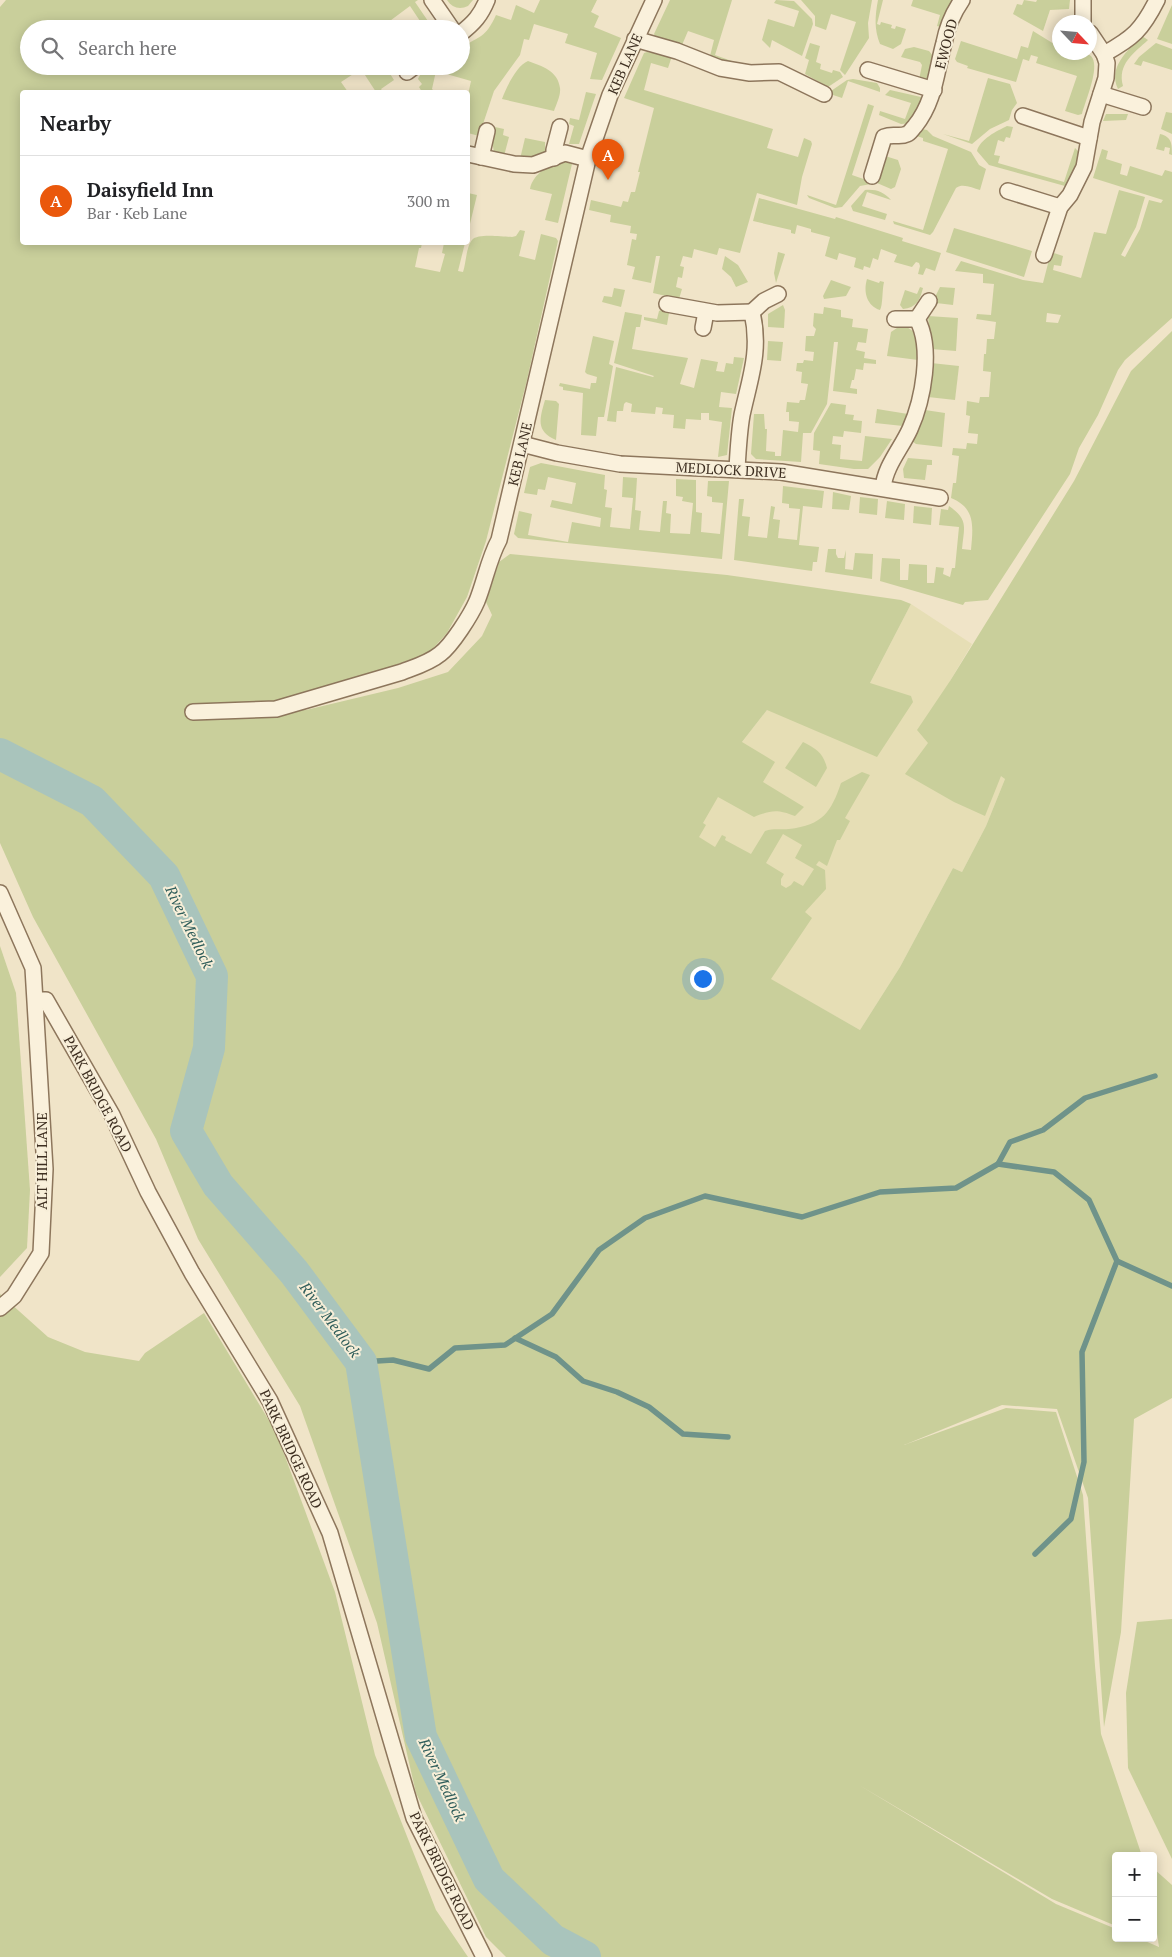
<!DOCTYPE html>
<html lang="en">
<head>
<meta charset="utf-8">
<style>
	body { margin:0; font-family:"PT Serif",serif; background:#f6f6f6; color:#202124 }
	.controls { position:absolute; right:15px; bottom:15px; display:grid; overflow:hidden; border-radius:5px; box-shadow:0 2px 12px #0003 }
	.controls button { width:45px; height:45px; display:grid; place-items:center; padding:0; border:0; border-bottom:1px solid #e0e0e0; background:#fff; color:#202124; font:25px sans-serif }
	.compass { position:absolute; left:1052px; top:15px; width:45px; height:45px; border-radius:50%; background:#fff; box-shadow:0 2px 12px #0003; rotate:116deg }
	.you { position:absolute; left:702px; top:978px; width:18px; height:18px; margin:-12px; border:4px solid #fff; border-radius:50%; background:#1a73e8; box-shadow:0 0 0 8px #1a73e833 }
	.badge { display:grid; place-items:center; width:32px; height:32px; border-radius:50%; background:#ea580c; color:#fff; font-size:16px; font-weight:700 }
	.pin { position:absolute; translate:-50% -41px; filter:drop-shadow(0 1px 2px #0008) }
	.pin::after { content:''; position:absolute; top:26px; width:18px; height:15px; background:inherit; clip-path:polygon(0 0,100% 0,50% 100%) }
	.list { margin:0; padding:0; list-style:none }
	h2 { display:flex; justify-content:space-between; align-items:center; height:65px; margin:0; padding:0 20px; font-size:21px }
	h2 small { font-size:16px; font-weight:400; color:#757577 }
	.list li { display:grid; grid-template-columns:32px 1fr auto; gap:15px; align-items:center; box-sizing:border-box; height:90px; padding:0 20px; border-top:1px solid #e0e0e0 }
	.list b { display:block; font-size:19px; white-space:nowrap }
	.list p { margin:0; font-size:16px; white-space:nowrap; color:#757577 }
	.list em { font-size:16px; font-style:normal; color:#757577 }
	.icon { flex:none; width:28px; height:28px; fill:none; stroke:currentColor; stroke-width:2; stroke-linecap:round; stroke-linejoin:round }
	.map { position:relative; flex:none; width:1172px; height:1957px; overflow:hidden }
	.search { position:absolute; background:#fff; box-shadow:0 2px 12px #0003; left:20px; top:20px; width:450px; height:55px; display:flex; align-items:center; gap:12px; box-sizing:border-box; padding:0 18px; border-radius:28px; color:#757577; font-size:19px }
	.panel { position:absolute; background:#fff; box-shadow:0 2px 12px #0003; left:20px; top:90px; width:450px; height:155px; border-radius:5px }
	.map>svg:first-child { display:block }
	.farmland { fill:#e6deb5 }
	.green { fill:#c9cf9b; fill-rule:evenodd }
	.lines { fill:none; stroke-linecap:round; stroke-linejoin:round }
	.stream { stroke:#6f938a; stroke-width:5.5 }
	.river { stroke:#a9c4bc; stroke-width:32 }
	.street-casing { stroke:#8d765c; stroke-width:18 }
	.street { stroke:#faf1dc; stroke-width:15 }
	.labels { text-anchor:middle; stroke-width:4; stroke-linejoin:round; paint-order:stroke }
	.street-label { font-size:14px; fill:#3d2e20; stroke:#f7eed8 }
	.water-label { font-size:15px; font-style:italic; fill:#2f5d5a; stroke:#f7eed8 }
</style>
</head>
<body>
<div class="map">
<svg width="1172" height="1957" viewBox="0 0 1172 1957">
	<rect width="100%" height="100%" fill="#f0e4c8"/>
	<polygon class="farmland" points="911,604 972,644 950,681 1005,779 986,826 962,872 953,868 900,967 860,1030 747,966 660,848 767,710 870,683"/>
	<g class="green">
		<path d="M 6,0 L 418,0 L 415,2 L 430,24 L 432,29 L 421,29 L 424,27 L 410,6 L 379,29 L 29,29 L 29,66 L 384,66 L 388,68 L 387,69 L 394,80 L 381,89 L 383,92 L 376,92 L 361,69 L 341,82 L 348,92 L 22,92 L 22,242 L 422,243 L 421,248 L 419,248 L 415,267 L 440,272 L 445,254 L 442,253 L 444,243 L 452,245 L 453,243 L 465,243 L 458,271 L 463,272 C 466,264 466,247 472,240 C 478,233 503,237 512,237 L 516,236 L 520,230 L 525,231 L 519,256 L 535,260 L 541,234 L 556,238 L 558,241 L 527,380 L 486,541 L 467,597 L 447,633 L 429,653 L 376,672 L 297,694 L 306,710 L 398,688 L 448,672 L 482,636 L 492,615 L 486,602 L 499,562 L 510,554 L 727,575 L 901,600 L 911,604 L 870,683 L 911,696 L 913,702 L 877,757 L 767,710 L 742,742 L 775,762 L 763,782 L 804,807 L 795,816 C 777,809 772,810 754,817 L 718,797 L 703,823 L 706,825 L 699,837 L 715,847 L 722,835 L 726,837 L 725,840 L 751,854 L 765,831 C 774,828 781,830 789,829 C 823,825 831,812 841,783 L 862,772 L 870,775 L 845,818 L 850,821 L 840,840 L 837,840 L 827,866 L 819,861 L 816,865 L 825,870 L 826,889 L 805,912 L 812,918 L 771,979 L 860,1030 L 900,967 L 953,868 L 962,872 L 986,826 L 1005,779 L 1001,776 L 985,816 L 954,802 L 905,774 L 928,743 L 917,730 L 950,681 L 1074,481 L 1131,371 L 1172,331 L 1172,1398 L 1134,1419 L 1121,1632 L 1104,1727 L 1088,1498 L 1057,1409 L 1002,1405 L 904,1445 L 1006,1408 L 1056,1412 L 1083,1495 L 1095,1666 L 1101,1734 L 1142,1856 L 1116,1856 L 1116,1926 L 1052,1899 L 859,1785 L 1056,1904 L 1116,1929 L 1116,1938 L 1138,1938 L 1159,1947 L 1153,1907 L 1153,1868 L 1172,1885 L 1172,1957 L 506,1957 L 486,1937 L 416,1793 L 377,1623 L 300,1406 L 198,1239 L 156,1139 L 33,917 L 0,843 L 0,7 ZM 783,834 L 802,845 L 795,858 L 814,869 L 803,886 L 794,881 L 791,885 L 786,888 L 781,885 L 781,879 L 784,874 L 766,863 Z"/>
		<path d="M 447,0 L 473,0 L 468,6 C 460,10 452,8 447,0 Z"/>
		<path d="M 540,0 L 597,0 L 591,12 L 599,16 L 594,27 L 621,38 L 602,80 L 590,79 L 597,53 L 565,43 L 568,34 L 534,24 L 529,40 L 524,39 L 520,55 L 494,91 L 479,136 L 468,133 L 468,95 L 471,81 L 436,71 L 432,89 L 434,91 L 434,92 L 422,92 L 419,87 L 422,84 L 418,79 C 425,63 447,66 461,66 L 461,48 C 480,35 485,39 496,15 L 511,20 L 516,5 L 534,13 Z"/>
		<polygon points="670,0 732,0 715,55 740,64 739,66 710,56 714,40 688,31 682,45 656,39 654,34"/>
		<polygon points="776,0 794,1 812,19 813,24 802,56 772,40 770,48 762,40 768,19 794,27 799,11 774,3"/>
		<polygon points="801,0 872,0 868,23 869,38 845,75 840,70 856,22 831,14 826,30 815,26 815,16"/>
		<path d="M 878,0 L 883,0 L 877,24 L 880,25 L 881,22 L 892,25 L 891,28 L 895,29 L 896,26 L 906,29 L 901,44 L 893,49 L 880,44 C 874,29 875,16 878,0 Z"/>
		<polygon points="913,0 952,0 943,28 937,26 940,15 911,6"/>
		<polygon points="1024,0 1036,2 1037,0 1070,0 1069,9 1050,10 1043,31 1013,14 1017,4 1022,5"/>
		<polygon points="1172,5 1172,44 1157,39"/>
		<path d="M 1033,31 L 1059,47 L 1060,52 C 1068,52 1084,50 1091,56 C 1101,66 1085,102 1082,114 L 1078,115 L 1065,111 L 1077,76 L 1036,63 L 1038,57 L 1031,55 L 1029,61 L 1023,59 L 1016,82 L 967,68 L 968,66 L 957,62 L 955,59 L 961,41 L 1017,59 L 1021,46 L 1028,48 Z"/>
		<path d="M 1142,36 L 1148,40 C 1134,53 1117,64 1123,86 L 1118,89 C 1108,67 1127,51 1142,36 Z"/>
		<polygon points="810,43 820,46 816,62 821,64 820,69 832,73 833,70 840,72 843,77 828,87 805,74 809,60 805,58"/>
		<polygon points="1156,43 1172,49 1172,70 1143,61 1141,66 1134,64 1139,57"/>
		<polygon points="914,47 929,51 934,57 930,81 919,80 922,65 920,62 901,57 905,49"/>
		<polygon points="647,52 672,56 668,68 651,63 644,90 773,129 767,148 798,157 804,138 811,141 812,144 802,177 797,205 757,193 740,253 719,248 717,255 694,249 692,258 683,256 680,266 684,267 682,278 678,277 676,287 682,289 679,299 653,293 660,256 656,256 651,283 632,279 635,267 627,265 632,239 636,240 637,234 630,233 631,226 610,222 611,215 589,210 591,200 621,207 623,201 628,202 631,192 635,192 640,172 638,172 654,108 624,98 644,53"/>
		<path d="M 528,61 C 542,66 558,71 560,88 C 561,95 556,105 554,111 L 502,99 C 506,88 517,65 528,61 Z"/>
		<polygon points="988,78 1010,84 1017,103 1012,110 1009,120 990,129 972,144 943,134 969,141"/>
		<polygon points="853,79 877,83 880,88 880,92 848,81 842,98 830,94 831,91 847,80"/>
		<polygon points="890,90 921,97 924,100 913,123 901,124 879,115 880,111 905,119 911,103 885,95"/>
		<polygon points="586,92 596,94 579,144 569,144 574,126 569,124 570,118 579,120"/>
		<polygon points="868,104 874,106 852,175 872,182 871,184 860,186 842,207 835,208 809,198 807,195 836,205"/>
		<polygon points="1166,112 1172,113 1172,134 1161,129"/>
		<polygon points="1106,114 1128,114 1126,120 1103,121"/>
		<path d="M 1007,126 L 1013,127 L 1010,138 L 1006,137 L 1004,142 L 998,140 L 994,155 L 1000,156 L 998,163 L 1064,182 L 1075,148 L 1080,153 L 1081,157 L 1069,184 L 1065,186 L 989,165 L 977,151 C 980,139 997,131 1007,126 Z"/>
		<polygon points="495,127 504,129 503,135 509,137 504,156 494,152 492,141"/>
		<path d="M 922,129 L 927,130 L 933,136 L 971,152 L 979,165 L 986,169 L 980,190 C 972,188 963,183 956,188 L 933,232 L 930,235 L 894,224 L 893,221 L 923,230 L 948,149 L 923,141 L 923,138 L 913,135 Z"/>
		<path d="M 1160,134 C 1172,137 1172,144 1172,155 L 1169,154 L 1170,148 L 1165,147 L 1164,151 L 1156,149 Z"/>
		<polygon points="525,138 545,142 545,152 539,156 520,159"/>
		<path d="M 1102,149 L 1108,151 L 1106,159 L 1122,164 L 1120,174 L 1127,176 L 1130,166 L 1162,176 L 1165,170 L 1172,172 L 1172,318 L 1125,360 L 1118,370 L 1098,415 L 1079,448 L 1070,474 L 988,600 L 965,602 L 963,605 L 880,581 L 882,558 L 900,559 L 900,580 L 908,580 L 909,564 L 927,565 L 927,583 L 934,583 L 936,567 L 944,568 L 943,574 L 950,577 L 952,568 L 955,568 L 959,527 L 939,525 L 941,509 L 948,510 L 949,506 C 969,520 964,527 962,549 L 971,550 C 973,527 976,508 951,498 L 953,483 L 956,483 L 959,456 L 952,455 L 953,448 L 966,449 L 967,443 L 977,444 L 978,434 L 968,433 L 970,416 L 966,415 L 967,401 L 979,403 L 980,397 L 989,397 L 991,372 L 983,371 L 984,354 L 986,354 L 987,339 L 994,339 L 996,322 L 976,319 L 977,314 L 991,315 L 994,284 L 983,283 L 983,274 L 955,271 L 961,261 L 1023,280 L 1043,283 L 1051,252 L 1063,256 L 1061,266 L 1054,265 L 1053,270 L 1081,278 L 1094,232 L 1106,234 L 1119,190 L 1145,197 L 1136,227 L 1121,255 L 1125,257 L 1140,229 L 1149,200 L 1161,203 L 1163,200 L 1093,178 ZM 1047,313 L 1061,315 L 1058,323 L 1046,322 Z"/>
		<polygon points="885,156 898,160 901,169 895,187 891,189 877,183"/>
		<path d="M 566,161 L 572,164 L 558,223 L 545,220 L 552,194 L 530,189 C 533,173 551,163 566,161 Z"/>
		<path d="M 865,190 C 876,189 884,192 891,200 L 867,192 L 862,206 L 887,214 L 885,220 L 853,211 L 851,206 Z"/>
		<polygon points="468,193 477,195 468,232"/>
		<polygon points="759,198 835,219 836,217 903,238 902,241 941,253 935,271 926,268 923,275 918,274 920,266 919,263 916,262 912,267 894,262 897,255 881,249 878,260 873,258 870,268 864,266 863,270 854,267 856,258 839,253 837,260 825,256 830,237 811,232 811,229 797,225 795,234 791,233 791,230 753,221"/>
		<polygon points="954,228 1032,251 1024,277 946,252"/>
		<polygon points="778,252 785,254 776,283 774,273"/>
		<polygon points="725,256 738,265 748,282 736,287 731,277 722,269"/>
		<path d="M 867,279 L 879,283 L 880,281 L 884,282 C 882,290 883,305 880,310 C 867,306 863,292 867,279 Z"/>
		<polygon points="831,280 851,287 846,296 824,299 823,296"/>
		<path d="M 920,287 L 923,288 C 920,300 916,308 903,309 L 900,305 L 905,290 L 917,294 Z"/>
		<polygon points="940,287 955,288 953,305 936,303 935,297"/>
		<polygon points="614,288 625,290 621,307 602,302 604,296 612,297"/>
		<polygon points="783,305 785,310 784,328 768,327 768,314"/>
		<polygon points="824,307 841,310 841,317 853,319 852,327 868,329 866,343 858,342 856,350 865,352 864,358 876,360 876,364 864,363 863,370 856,369 854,380 852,380 850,388 857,389 857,394 833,391 838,342 834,342 827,404 811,433 803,433 801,462 756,459 751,454 754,414 764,414 765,429 767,429 766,451 775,452 775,456 781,456 783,430 798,432 799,422 789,421 789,412 786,412 787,402 799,403 800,400 805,400 808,384 801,383 802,372 796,371 797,363 803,363 804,360 813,361 814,352 805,351 806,336 814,336 816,329 813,326 814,313 823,314"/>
		<polygon points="661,310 669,313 667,325 644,320 644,317 657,319 659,311"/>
		<polygon points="625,312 642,315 640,327 636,327 632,349 688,358 680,384 694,388 701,359 718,362 716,371 724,372 726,363 733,364 734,357 744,358 736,394 721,392 719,407 732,408 727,455 718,457 722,422 709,420 709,413 701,413 701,420 686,419 685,429 673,428 674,415 662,414 663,408 656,407 655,414 631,412 632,404 626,402 624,404 623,411 617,411 616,422 607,421 616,367 653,377 654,376 614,363"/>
		<polygon points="928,316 958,318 956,351 931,349"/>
		<path d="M 904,326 C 921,333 919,344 918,360 L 887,356 L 891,332 L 897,328 Z"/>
		<polygon points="593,336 614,341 609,364 613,366 604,417 598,417 596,436 581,435 583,393 563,390 563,387 559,386 560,383 590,389 591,383 596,383 597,377 587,374 585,372"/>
		<polygon points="768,341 783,342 781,361 767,360"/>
		<polygon points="931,363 959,366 955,400 928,397"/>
		<path d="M 545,400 L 556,401 L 559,404 L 556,440 C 535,431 540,418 545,400 Z"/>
		<polygon points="831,403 846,405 845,414 854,415 853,420 862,421 861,433 844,431 843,437 833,436 832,444 841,445 840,459 862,461 865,436 892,439 880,457 868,469 854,469 819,464 820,451 813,450 814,433"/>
		<polygon points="877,409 908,414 903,426 875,423"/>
		<polygon points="925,410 945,413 942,447 916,444 912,441"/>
		<polygon points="908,458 932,460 932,465 927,465 925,480 904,478 903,469"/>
		<polygon points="541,463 605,475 604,489 607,490 605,507 612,508 610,527 630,529 633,498 622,497 623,477 637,478 635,510 641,511 639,530 660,532 663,501 667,501 666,513 671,514 670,533 690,534 693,503 682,501 683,497 676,496 676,479 696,480 696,512 702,513 701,532 720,534 723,503 712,502 712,497 707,496 708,481 729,481 722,559 518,538 514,534 519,511 532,514 528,535 568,542 572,522 600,527 601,518 550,507 552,500 572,504 576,483 548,477 545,490 538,489 537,495 524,493 530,467"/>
		<polygon points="783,486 824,491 822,508 803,506 799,545 819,547 817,562 813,562 812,571 734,560 739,499 744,499 742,516 750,517 748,536 767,538 771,506 775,507 773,519 780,520 778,538 797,540 800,509 789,508 789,504 782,503"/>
		<polygon points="833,492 851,496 849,510 832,509"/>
		<polygon points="860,497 878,499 877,515 859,513"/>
		<polygon points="887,501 905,504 904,520 885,518"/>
		<polygon points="914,506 932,508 931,525 913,523"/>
		<polygon points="828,549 836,549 836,554 838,558 844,558 846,550 845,569 853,570 855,553 873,554 872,579 825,572"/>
		<path d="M 803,742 C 817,749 823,753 827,768 L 816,787 L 785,768 Z"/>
		<polygon points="0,946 16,993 30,1190 27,1248 0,1277"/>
		<polygon points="0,1294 48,1337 85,1352 139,1361 145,1353 204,1313 276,1432 335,1592 375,1755 436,1910 468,1957 0,1957"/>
		<polygon points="1172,1619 1172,1859 1128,1768 1126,1693 1137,1622"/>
	</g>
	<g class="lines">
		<g class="stream">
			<polyline points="998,1164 1010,1142 1043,1130 1085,1098 1155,1076"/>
			<polyline points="515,1338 556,1357 583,1381 617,1392 649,1407 683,1434 728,1437"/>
			<polyline points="361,1362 393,1360 429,1369 455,1348 505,1345 552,1314 599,1250 645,1218 705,1196 802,1217 880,1192 956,1188 998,1164 1054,1172 1089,1200 1117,1261 1172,1286"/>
			<polyline points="1035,1554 1071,1519 1084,1462 1082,1352 1117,1261"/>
		</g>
		<polyline class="river" points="0,754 92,801 164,876 212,976 209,1048 186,1131 218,1185 294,1272 361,1362 421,1737 489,1879 553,1940 585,1957"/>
		<defs>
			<g id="street">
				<polyline points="432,0 452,29"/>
				<polyline points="1083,0 1083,22"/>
				<path d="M 461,33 C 474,23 481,15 487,0"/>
				<polyline points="635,39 677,51 720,68 750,73 779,72 824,94"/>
				<path d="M 1104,54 C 1133,38 1142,30 1157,0"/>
				<polyline points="868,70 934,90"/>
				<polyline points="407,72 415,66"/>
				<polyline points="1101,94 1143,107"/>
				<polyline points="1023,116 1089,138"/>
				<polyline points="468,154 514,164 533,165 565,153 588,159"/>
				<polyline points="481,157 487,131"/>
				<polyline points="554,158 554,150 560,127"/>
				<path d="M 872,176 L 884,137 C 894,133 899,138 907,134 C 910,133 912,129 915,126 C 935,101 936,72 944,43 C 947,27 953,13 962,0"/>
				<polyline points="1008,191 1060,207"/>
				<polyline points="1044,255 1060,207 1070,195 1084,167 1092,122 1106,78 1107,63 1104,54 1090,33"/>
				<path d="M 667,304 L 717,313 L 752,312 C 761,351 750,378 742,415 C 739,432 738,451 737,469"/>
				<polyline points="752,312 764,301 778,294"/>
				<polyline points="895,319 917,319"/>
				<polyline points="917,319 929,301"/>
				<polyline points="703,328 706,312"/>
				<polyline points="522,444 557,453 620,464 781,472 940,498"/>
				<path d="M 883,488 C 885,466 901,449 910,429 C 923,400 933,348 917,319"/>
				<path d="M 193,712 L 276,709 L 402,672 C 415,667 429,663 440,654 C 452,645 471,615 477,601 C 485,581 489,558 499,540 L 588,159 L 610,95 L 654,0"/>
				<polyline points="0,893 33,968 45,1169 41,1253 14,1296 0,1308"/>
				<polyline points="36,1000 46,1000 112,1115 148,1192 192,1273 270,1401 330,1533 414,1818 484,1957"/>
			</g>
		</defs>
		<use href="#street" class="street-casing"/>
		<use href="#street" class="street"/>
	</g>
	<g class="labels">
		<g class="street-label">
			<text transform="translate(946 44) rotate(-75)" y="5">EWOOD</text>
			<text transform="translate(625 64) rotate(-66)" y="5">KEB LANE</text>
			<text transform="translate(520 454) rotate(-77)" y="5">KEB LANE</text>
			<text transform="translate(731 470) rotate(3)" y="5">MEDLOCK DRIVE</text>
			<text transform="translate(98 1094) rotate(62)" y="5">PARK BRIDGE ROAD</text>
			<text transform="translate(42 1161) rotate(-90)" y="5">ALT HILL LANE</text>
			<text transform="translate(291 1449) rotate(65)" y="5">PARK BRIDGE ROAD</text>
			<text transform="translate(442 1871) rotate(64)" y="5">PARK BRIDGE ROAD</text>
		</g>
		<g class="water-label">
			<text transform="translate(189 927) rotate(64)" y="5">River Medlock</text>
			<text transform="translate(330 1320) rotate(53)" y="5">River Medlock</text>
			<text transform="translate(442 1780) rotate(65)" y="5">River Medlock</text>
		</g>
	</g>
</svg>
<div class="controls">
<button>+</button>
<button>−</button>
</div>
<svg class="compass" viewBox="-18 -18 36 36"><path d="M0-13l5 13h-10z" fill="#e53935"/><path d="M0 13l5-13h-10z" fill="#757577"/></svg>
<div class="you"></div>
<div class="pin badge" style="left:608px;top:180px">A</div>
<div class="search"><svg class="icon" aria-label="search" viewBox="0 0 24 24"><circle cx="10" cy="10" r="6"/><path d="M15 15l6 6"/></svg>Search here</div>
<section class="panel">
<h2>Nearby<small></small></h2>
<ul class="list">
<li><span class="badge">A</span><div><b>Daisyfield Inn</b><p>Bar · Keb Lane</p></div><em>300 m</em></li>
</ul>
</section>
</div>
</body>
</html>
